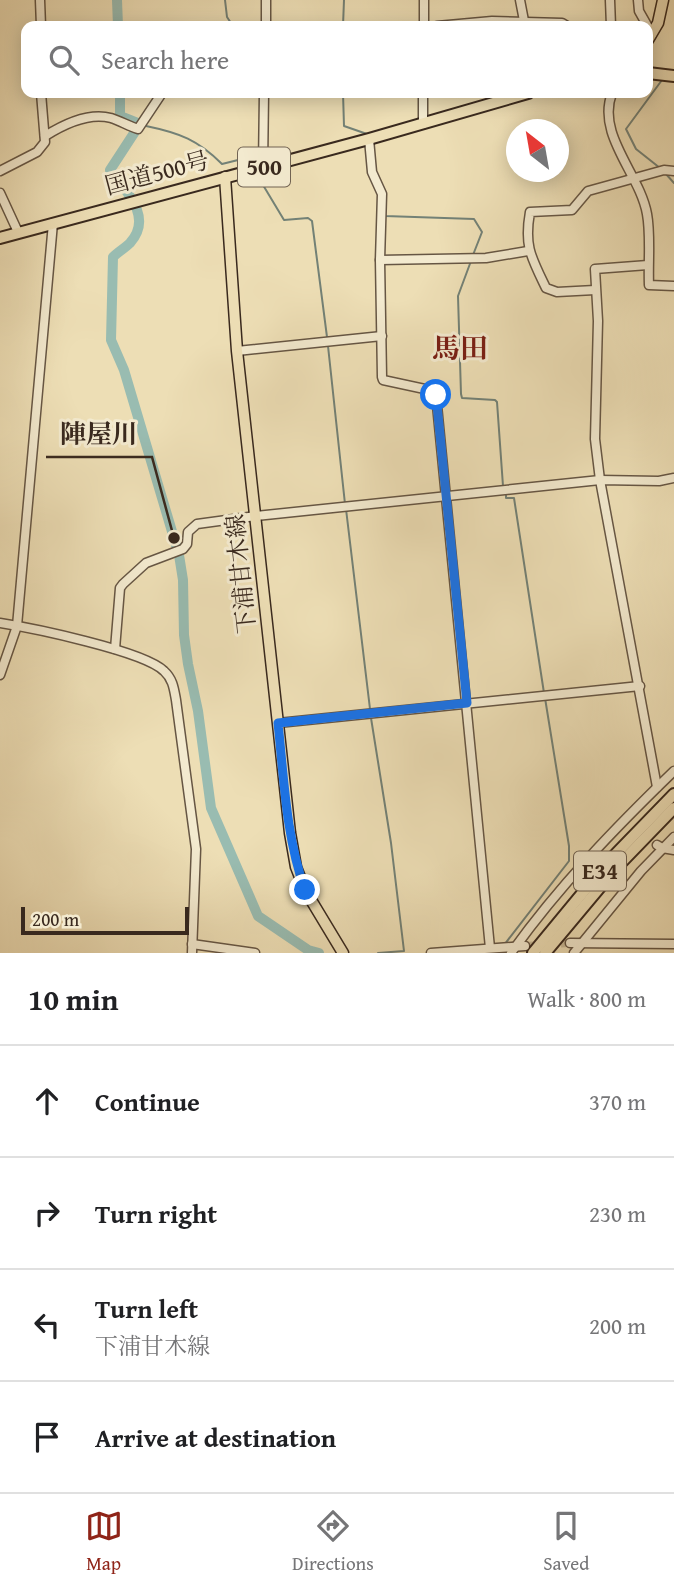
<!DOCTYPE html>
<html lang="en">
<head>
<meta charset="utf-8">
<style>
	body { margin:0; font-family:"Gentium Book Plus","Noto Serif JP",serif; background:#f6f6f6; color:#202124 }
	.compass { position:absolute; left:506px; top:119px; width:63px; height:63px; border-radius:50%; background:#fff; box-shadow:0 4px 18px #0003; rotate:329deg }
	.scale { position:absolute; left:21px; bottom:18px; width:168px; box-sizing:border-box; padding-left:7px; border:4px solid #39291e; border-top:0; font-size:19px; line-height:24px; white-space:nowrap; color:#39291e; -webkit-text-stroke:5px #f3eacf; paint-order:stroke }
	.stop { position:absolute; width:21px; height:21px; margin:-16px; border:5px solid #1a73e8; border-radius:50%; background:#fff }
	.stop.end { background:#1a73e8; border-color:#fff; box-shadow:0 2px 7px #0008 }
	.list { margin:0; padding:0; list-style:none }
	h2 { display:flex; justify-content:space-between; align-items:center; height:91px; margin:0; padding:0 28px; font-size:30px }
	h2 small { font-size:23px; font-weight:400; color:#757577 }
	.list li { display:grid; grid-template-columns:46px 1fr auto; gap:21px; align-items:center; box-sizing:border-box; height:112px; padding:0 28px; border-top:2px solid #e0e0e0 }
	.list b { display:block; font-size:26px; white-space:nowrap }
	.list p { margin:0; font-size:23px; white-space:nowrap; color:#757577 }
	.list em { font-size:23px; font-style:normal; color:#757577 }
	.icon { flex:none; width:38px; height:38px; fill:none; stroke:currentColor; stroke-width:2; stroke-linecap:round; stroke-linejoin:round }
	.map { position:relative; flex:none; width:674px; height:953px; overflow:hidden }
	.search { position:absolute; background:#fff; box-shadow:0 4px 18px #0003; left:21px; right:21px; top:21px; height:77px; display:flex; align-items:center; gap:18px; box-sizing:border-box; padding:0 24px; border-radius:14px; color:#757577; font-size:26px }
	.sheet { height:539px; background:#fff }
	nav { display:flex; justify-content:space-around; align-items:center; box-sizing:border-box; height:98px; border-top:2px solid #e0e0e0; background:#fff; font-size:19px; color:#757577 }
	nav a { display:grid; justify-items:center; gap:4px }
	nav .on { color:#8f2418 }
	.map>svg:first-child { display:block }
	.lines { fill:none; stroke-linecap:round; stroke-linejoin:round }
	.stream { stroke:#738176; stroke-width:2 }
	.river { stroke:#99bcb1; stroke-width:10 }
	.minor-tunnel { stroke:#c9ba97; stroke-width:8; stroke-dasharray:8 4; stroke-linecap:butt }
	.minor-casing { stroke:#665644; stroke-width:11 }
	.major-casing { stroke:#39291e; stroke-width:13 }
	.highway-casing { stroke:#39291e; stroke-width:14 }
	.minor { stroke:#f3eacf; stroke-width:8 }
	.major { stroke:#eddeb5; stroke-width:10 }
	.highway { stroke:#eddeb5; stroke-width:10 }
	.route { stroke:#1a73e8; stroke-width:9 }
	.labels { text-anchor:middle; stroke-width:6; stroke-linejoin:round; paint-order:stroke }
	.shield { fill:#f3eacf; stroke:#716353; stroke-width:2 }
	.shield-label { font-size:23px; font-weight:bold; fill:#39291e }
	.street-label { font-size:24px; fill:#39291e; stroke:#f3eacf }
	.quarter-label { font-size:28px; font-weight:bold; fill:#7a1f14; stroke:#f3eacf }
	.leader { fill:none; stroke:#39291e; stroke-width:2.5 }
	.callout-dot { fill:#39291e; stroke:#f3eacf; stroke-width:2.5 }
	.callout-label { font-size:26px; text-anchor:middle; font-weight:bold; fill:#39291e; stroke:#f3eacf; stroke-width:6; stroke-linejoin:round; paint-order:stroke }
</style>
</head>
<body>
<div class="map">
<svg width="674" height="953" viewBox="0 0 674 953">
	<rect width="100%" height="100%" fill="#eddeb5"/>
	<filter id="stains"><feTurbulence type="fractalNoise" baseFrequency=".00286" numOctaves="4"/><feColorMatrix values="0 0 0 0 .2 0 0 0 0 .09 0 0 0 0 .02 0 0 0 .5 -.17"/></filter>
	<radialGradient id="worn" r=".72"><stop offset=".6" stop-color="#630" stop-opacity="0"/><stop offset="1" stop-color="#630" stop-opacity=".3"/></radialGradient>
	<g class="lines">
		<g class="stream">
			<polyline points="225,0 227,17 233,26"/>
			<polyline points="343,26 344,0"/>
			<polyline points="343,93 344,126 367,134"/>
			<path d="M 146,126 C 180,133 198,140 222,164 L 246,158 L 251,165"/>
			<polyline points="374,144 374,155"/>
			<polyline points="660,168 636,149 626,129 662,80"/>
			<polyline points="666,174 674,183"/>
			<polyline points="257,175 284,220 308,218 312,221 327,337"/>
			<polyline points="385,211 385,216 474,219 482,232 473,255"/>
			<polyline points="471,261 458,296 461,394 462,398 495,400 497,402 503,486"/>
			<polyline points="328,346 345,504"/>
			<polyline points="506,495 506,498 514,498 544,693"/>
			<polyline points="346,509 370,709"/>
			<polyline points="371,718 391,843 404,951 378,953"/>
			<polyline points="504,945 569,861 569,846 545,698"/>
		</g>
		<g class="river">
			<polyline points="117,0 118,26"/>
			<path d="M 120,93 L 120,116 L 140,124 L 110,170 C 125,190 154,217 130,243 C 125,248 118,252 113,257 L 111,340 L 124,370 L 179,555 L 183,580 L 184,635 L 188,664 L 198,711 L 211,808 L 258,916 L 308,950 L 319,953"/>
		</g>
		<polyline class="minor-tunnel" points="525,946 570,943"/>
		<defs>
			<g id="minor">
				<polyline points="40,0 41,26"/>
				<polyline points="520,0 525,26"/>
				<polyline points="610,0 611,26"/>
				<polyline points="638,0 639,11 652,34"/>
				<polyline points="266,26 266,0"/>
				<polyline points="424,26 424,0"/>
				<polyline points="437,26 492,21 562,23 567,26"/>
				<path d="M 612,93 C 596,135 640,174 647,214 C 651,235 648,263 649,285 L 674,286"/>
				<polyline points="423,124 423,93"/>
				<path d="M 45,136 C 64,124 89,112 111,118 C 120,121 129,126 138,129 L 162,93"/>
				<polyline points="369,139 372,172 382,194 380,260 382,377 383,380 434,391 436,395 490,948"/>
				<polyline points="263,167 264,93"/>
				<polyline points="0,171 37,152 45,142 41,93"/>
				<polyline points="0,193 18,232"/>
				<polyline points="380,260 486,258 528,251"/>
				<polyline points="648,265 595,269 598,321 595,439 600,480 657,787"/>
				<path d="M 595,290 L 557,292 L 546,288 C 531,257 524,246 530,212 L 572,210 L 588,191 L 664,170 L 674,171"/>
				<polyline points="237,351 382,336"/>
				<path d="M 0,623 C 32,628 144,651 164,671 C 173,679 174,689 176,700 L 196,849 L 192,953"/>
				<polyline points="115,649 120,588 123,584 146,563 183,549 187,544 188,532 197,524 256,516 600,480 659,481 674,478"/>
				<polyline points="0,675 17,626 53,223"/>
				<polyline points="278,723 640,686"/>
				<polyline points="657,845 662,848 674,850"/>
				<polyline points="570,943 674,944"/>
				<polyline points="192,944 255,953"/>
				<polyline points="431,953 525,946"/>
				<path d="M 511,953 C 559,886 615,828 674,771"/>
				<polyline points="574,953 641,871 674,837"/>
			</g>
			<g id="major">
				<polyline points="648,40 658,23 663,0"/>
				<polyline points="225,177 237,351 290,833 296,867 305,890 343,953"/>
			</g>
			<g id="highway">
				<polyline points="648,73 674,76"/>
				<polyline points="0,238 369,139 528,93"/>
				<polyline points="533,953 609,861 674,794"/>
				<polyline points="545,953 616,868 674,808"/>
			</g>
		</defs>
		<use href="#minor" class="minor-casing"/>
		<use href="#major" class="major-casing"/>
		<use href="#highway" class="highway-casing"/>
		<use href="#minor" class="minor"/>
		<use href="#major" class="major"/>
		<use href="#highway" class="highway"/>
	</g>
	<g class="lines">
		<path class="route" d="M 305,890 C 286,837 284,779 278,723 L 467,703 L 436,395"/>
	</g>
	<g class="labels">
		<g class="shield">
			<rect x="238" y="147.5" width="52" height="39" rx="5"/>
			<rect x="574" y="851.5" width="52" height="39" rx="5"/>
		</g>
		<g class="shield-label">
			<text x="264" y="175">500</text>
			<text x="600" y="879">E34</text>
		</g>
		<g class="street-label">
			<text transform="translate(157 173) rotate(-15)" y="8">国道500号</text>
			<text transform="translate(241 574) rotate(-96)" y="8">下浦甘木線</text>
		</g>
		<g class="quarter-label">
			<text x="460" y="358">馬田</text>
		</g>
	</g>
	<path class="leader" d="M174 538L152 457H46"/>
	<circle class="callout-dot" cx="174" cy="538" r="7"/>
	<g class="callout-label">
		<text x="99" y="443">陣屋川</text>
	</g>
	<rect width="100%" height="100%" filter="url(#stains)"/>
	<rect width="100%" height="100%" fill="url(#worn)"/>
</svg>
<svg class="compass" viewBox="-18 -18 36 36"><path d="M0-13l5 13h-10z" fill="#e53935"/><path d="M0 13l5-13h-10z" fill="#757577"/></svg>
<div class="scale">200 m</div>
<div class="stop" style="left:436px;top:395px"></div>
<div class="stop end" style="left:305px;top:890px"></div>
<div class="search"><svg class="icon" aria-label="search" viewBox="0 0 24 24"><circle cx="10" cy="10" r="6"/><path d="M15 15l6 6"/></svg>Search here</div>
</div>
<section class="sheet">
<h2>10 min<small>Walk · 800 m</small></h2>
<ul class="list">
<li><svg class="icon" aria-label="ahead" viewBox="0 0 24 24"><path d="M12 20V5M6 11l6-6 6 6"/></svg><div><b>Continue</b></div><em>370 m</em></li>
<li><svg class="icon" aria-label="right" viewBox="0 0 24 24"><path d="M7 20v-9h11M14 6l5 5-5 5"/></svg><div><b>Turn right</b></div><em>230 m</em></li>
<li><svg class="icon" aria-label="left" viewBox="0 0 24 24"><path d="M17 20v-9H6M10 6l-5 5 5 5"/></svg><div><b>Turn left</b><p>下浦甘木線</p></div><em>200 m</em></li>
<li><svg class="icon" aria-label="arrive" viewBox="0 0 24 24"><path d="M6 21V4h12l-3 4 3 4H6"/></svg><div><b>Arrive at destination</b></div></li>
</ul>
</section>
<nav>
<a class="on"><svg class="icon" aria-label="map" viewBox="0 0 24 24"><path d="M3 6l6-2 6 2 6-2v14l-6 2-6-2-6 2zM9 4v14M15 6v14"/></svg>Map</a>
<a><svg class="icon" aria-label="directions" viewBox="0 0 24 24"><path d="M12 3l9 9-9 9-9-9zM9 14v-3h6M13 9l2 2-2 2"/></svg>Directions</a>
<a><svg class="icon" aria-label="saved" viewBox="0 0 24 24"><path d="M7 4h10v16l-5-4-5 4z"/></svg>Saved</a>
</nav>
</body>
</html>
